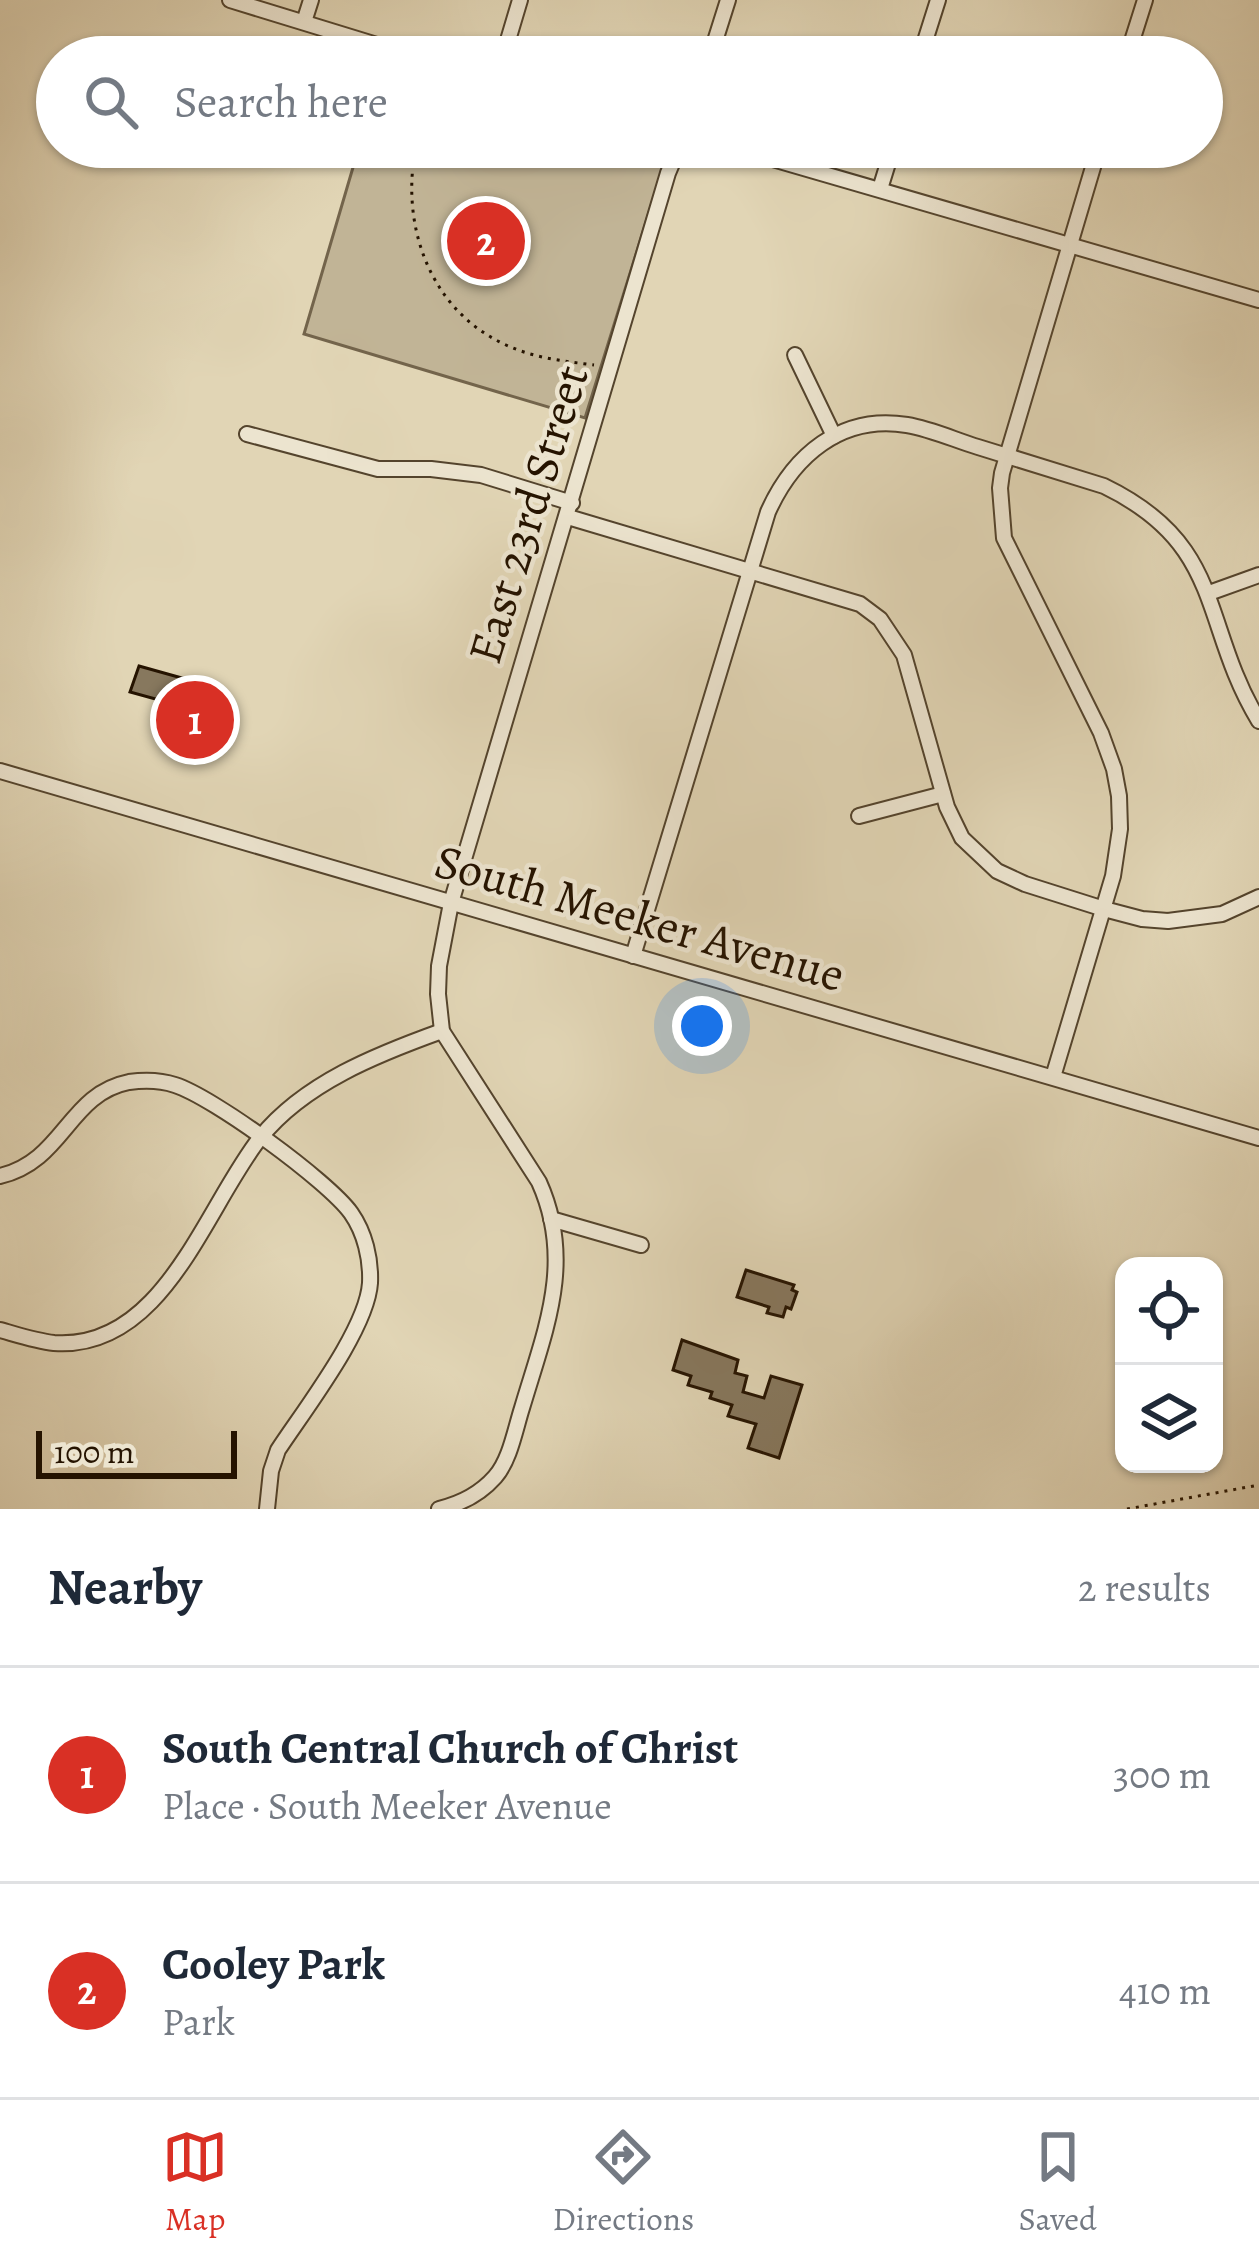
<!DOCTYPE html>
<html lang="en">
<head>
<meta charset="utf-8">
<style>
	body { margin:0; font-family:Alegreya,serif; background:#f6f6f7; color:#1f2937 }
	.controls { position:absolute; right:36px; bottom:36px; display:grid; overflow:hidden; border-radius:24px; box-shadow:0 3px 9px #0004 }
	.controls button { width:108px; height:108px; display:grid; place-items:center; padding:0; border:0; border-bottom:3px solid #e0e1e3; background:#fff; color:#1f2937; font:60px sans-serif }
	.scale { position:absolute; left:36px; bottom:30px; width:201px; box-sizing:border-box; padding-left:12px; border:6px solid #251300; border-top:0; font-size:33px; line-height:42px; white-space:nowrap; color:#251300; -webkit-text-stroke:9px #ece4cf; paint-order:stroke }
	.you { position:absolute; left:702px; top:1026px; width:42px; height:42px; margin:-30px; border:9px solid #fff; border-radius:50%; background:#1a73e8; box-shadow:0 0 0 18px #1a73e833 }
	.badge { display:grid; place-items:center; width:78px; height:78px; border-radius:50%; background:#d93025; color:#fff; font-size:39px; font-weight:700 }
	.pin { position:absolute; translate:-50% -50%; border:6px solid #fff; box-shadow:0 3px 12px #0006 }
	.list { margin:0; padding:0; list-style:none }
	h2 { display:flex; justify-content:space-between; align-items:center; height:156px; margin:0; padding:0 48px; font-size:51px }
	h2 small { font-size:39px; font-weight:400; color:#747a83 }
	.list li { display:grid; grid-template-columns:78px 1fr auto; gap:36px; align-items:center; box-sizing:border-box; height:216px; padding:0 48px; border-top:3px solid #e0e1e3 }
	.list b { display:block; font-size:45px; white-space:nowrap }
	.list p { margin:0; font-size:39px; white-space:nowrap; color:#747a83 }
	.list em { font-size:39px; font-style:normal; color:#747a83 }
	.icon { flex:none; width:66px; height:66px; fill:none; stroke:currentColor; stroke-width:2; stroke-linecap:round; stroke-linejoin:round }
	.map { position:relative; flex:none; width:1259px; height:1509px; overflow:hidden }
	.search { position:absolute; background:#fff; box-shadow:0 3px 9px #0004; left:36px; right:36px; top:36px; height:132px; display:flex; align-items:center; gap:30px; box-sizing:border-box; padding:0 42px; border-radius:66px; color:#747a83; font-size:45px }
	.sheet { height:588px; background:#fff }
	nav { display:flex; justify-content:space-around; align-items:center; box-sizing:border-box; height:168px; border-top:3px solid #e0e1e3; background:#fff; font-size:33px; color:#747a83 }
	nav a { display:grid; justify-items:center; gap:6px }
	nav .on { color:#d93025 }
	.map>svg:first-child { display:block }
	.park { fill:#c1b496; stroke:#73644b; stroke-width:3 }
	.building { fill:#87785e; stroke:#251300; stroke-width:3 }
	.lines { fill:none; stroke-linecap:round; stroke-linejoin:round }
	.street-casing { stroke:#54442d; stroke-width:18 }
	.path { stroke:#251300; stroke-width:3; stroke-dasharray:3 6; stroke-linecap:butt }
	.street { stroke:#ece4cf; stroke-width:14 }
	.labels { text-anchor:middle; stroke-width:9; stroke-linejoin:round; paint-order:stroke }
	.street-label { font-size:48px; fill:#251300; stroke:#ece4cf }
</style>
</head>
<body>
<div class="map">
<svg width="1259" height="1509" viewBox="0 0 1259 1509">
	<rect width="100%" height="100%" fill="#e1d5b5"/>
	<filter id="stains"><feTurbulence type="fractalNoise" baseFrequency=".00167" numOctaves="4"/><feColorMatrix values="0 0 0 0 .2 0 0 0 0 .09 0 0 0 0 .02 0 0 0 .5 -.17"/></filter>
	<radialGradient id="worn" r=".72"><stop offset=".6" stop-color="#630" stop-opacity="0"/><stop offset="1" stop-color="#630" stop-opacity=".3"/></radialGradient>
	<polygon class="park" points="359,147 669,148 585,418 304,334"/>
	<g class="building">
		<polygon points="139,666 214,687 211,693 221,697 207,747 172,734 181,706 130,692"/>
		<polygon points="746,1270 794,1285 792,1290 797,1292 791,1309 786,1307 783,1317 767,1313 769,1307 737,1297"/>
		<polygon points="682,1340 738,1360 735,1373 747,1376 743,1392 764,1398 771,1376 802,1385 779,1458 748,1448 756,1424 728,1416 732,1405 710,1398 712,1392 688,1385 691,1376 673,1370"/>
	</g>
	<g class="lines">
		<defs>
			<g id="street">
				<polyline points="230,0 416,57"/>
				<polyline points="304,22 311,0"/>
				<polyline points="503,57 520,0"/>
				<polyline points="710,57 728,0"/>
				<polyline points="920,57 938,0"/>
				<polyline points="1127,57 1145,0"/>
				<polyline points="731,147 1259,300"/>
				<polyline points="880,189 893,147"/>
				<polyline points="795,355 834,436"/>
				<polyline points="247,434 378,469 431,469 481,475 572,503"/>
				<polyline points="568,517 860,604 880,619 904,655 947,807 962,838 997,871 1025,884 1104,909 1142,919 1168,921 1222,914 1259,897"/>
				<polyline points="1209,593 1259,575"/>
				<polyline points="0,771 1259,1138"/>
				<polyline points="859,816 943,794"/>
				<path d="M 633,956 L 768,512 C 793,456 841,414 907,425 C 931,429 955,440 978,447 C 1020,460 1062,473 1104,486 C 1226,545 1200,624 1259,721"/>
				<polyline points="1053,1077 1113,876 1120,829 1119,796 1114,769 1101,733 1004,538 1000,488 1002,473 1099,147"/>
				<path d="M 0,1176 C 64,1161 68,1094 129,1082 C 144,1080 160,1080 175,1085 C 213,1097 328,1181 351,1213 C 365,1233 371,1259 370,1283 C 367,1329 305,1409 278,1450 L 271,1471 L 267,1509"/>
				<polyline points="551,1219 641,1245"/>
				<path d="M 0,1330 C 18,1335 36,1341 54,1343 C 163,1351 205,1208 260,1138 C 304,1083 378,1054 442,1031"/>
				<path d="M 439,1509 C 460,1504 480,1494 495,1477 C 510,1460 515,1430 522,1408 C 545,1330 575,1262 539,1182 L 442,1031 L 438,994 L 439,966 L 451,903 L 668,173 L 679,147"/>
			</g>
		</defs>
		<use href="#street" class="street-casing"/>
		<g class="path">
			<path d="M 416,147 C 400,224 429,309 504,344 C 533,358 563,361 594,365"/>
			<polyline points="494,147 548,162"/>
			<polyline points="1127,1509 1259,1485"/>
		</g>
		<use href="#street" class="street"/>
	</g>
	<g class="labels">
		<g class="street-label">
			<text transform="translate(527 514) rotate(-73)" y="17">East 23rd Street</text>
			<text transform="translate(640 917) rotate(16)" y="17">South Meeker Avenue</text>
		</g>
	</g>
	<rect width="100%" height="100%" filter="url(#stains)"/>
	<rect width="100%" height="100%" fill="url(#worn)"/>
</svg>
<div class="controls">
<button><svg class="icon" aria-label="locate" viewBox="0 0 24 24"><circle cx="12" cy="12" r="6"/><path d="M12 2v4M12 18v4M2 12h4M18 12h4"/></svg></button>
<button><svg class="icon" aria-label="layers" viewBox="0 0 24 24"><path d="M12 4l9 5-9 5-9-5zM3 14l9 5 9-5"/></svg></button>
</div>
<div class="scale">100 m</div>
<div class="you"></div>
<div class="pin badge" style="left:195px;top:720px">1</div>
<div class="pin badge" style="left:486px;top:241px">2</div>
<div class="search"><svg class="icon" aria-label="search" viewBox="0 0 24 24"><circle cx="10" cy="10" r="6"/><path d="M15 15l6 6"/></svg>Search here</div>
</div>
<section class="sheet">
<h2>Nearby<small>2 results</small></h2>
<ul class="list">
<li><span class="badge">1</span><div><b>South Central Church of Christ</b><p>Place · South Meeker Avenue</p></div><em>300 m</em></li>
<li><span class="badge">2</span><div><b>Cooley Park</b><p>Park</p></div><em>410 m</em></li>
</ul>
</section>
<nav>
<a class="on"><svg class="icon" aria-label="map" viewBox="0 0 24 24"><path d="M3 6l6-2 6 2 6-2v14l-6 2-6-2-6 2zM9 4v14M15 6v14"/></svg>Map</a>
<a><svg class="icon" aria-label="directions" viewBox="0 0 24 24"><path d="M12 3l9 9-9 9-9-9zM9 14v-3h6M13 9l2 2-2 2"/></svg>Directions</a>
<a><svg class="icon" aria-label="saved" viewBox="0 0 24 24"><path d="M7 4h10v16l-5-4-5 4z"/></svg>Saved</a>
</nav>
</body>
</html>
